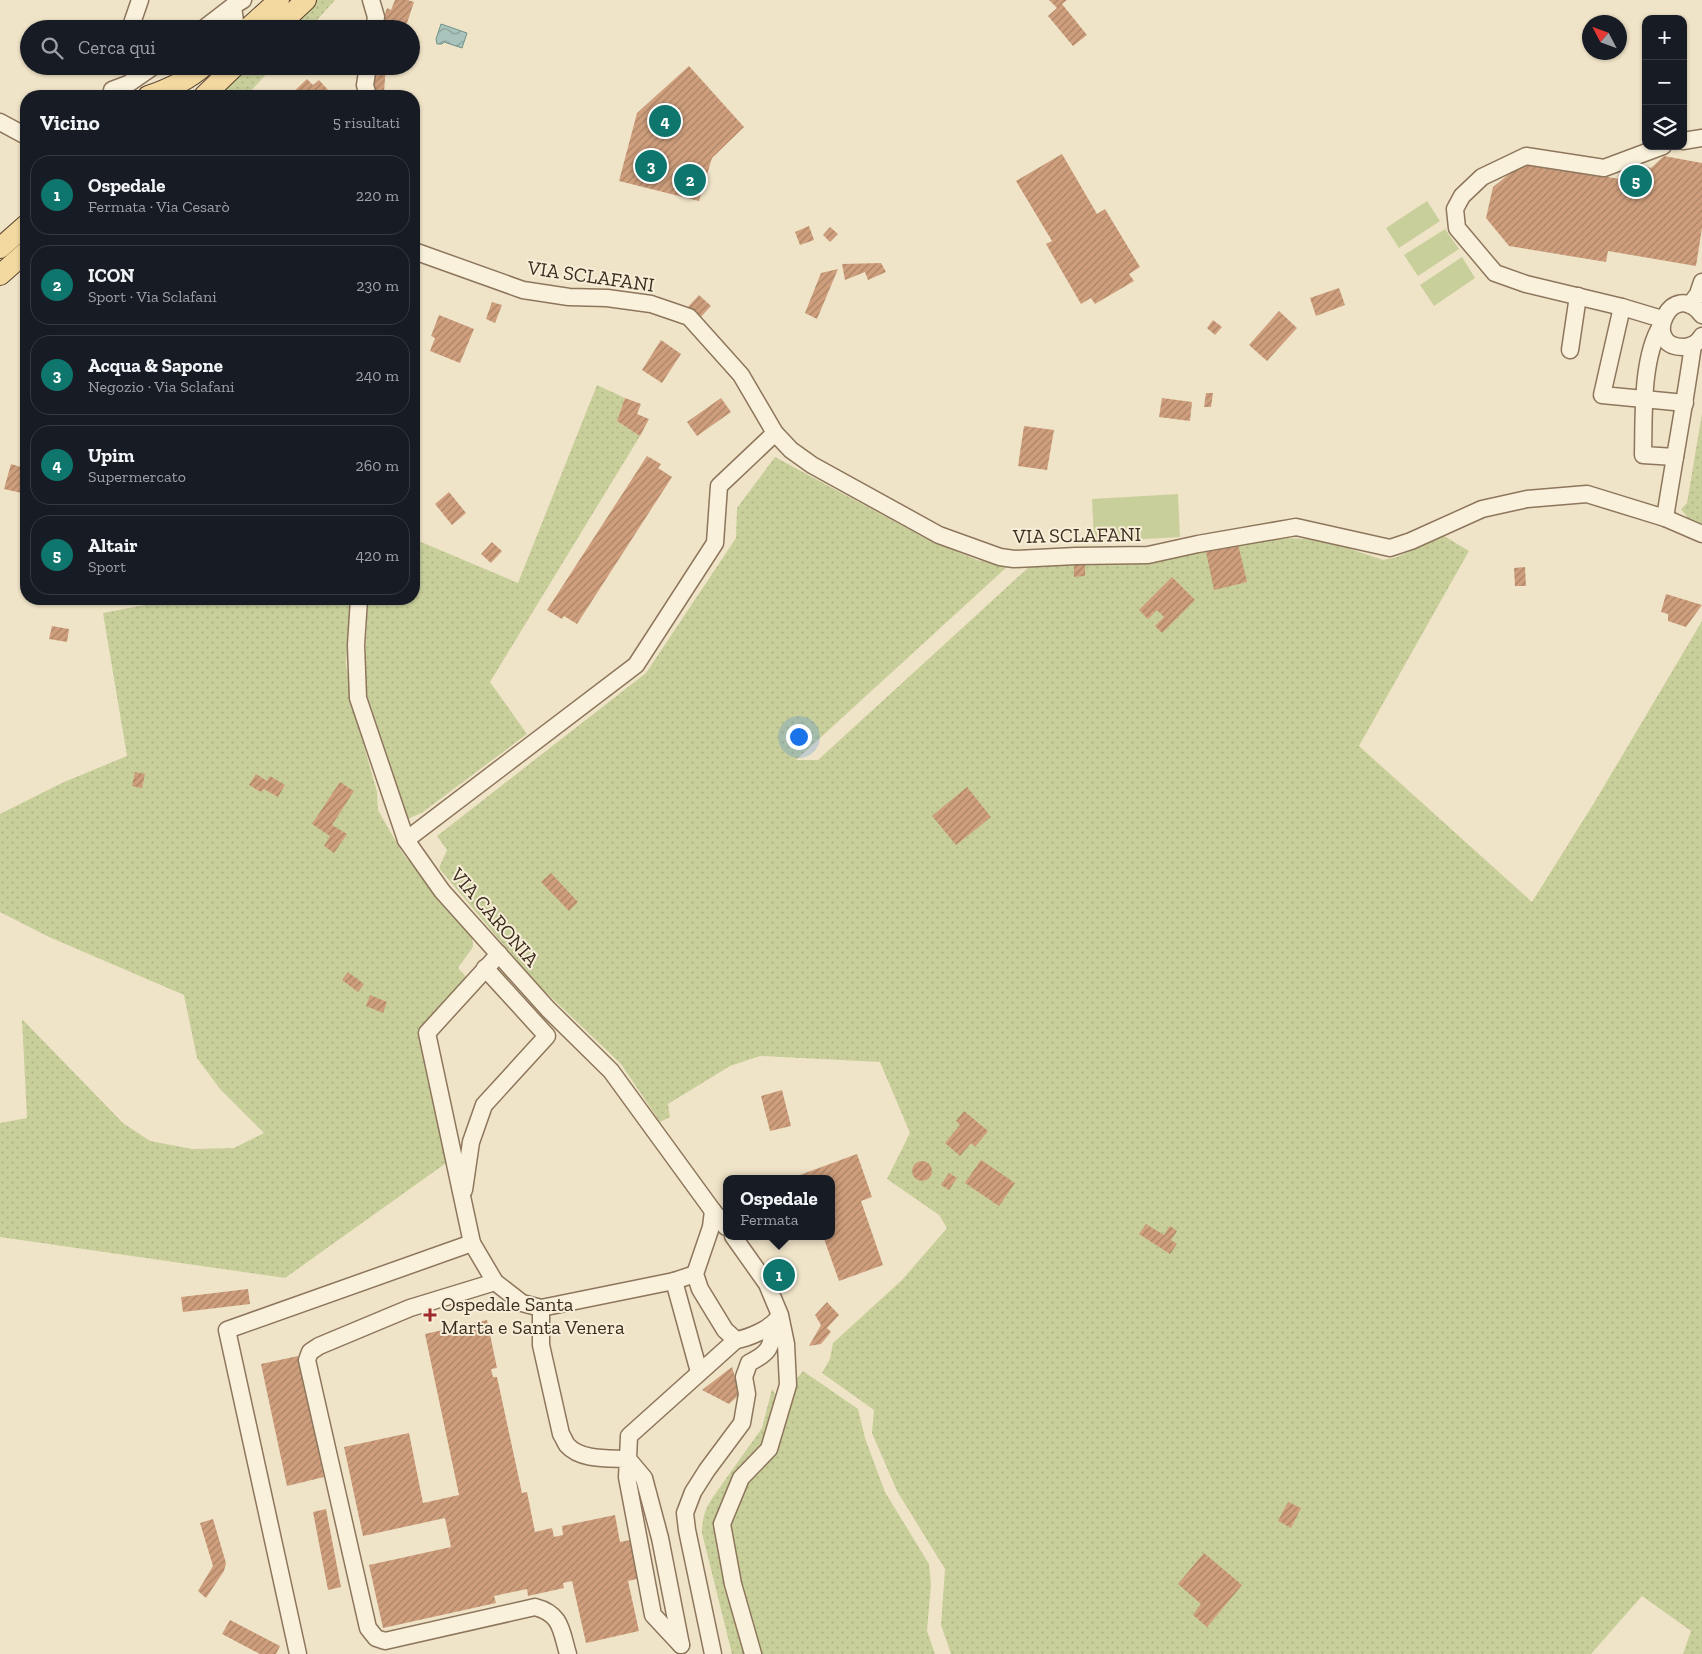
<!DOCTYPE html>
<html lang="it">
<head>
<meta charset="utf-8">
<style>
	body { margin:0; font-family:"Zilla Slab",serif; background:#20242c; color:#f1f3f6 }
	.controls { position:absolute; right:15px; top:15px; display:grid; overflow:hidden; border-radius:10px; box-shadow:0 1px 4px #0004 }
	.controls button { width:45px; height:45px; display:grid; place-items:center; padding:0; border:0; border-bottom:1px solid #363941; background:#171b24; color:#f1f3f6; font:25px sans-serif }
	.compass { position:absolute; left:1582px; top:15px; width:45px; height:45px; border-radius:50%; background:#171b24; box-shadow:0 1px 4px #0004; rotate:311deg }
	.you { position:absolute; left:798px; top:736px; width:18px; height:18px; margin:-12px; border:4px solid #fff; border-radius:50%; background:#1a73e8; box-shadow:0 0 0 8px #1a73e833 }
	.badge { display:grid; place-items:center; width:32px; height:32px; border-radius:50%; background:#0f766e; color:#fff; font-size:16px; font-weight:700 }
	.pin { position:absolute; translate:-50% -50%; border:2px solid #fff; box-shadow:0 1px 5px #0006 }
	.popup { position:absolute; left:723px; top:1175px; width:112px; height:65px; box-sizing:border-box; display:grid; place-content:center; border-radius:10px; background:#171b24; filter:drop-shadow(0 1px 4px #0005); font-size:16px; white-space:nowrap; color:#9ea1a6 }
	.popup b { font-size:19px; color:#f1f3f6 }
	.popup::after { content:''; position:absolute; left:50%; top:100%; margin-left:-10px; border:10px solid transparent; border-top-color:#171b24 }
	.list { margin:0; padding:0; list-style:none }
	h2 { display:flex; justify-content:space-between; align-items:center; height:65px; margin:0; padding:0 20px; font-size:21px }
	h2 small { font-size:16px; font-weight:400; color:#9ea1a6 }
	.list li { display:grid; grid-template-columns:32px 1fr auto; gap:15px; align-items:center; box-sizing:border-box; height:80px; margin:0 10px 10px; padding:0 10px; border:1px solid #363941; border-radius:20px }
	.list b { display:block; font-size:19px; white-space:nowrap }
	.list p { margin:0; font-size:16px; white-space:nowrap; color:#9ea1a6 }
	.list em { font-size:16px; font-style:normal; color:#9ea1a6 }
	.icon { flex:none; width:28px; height:28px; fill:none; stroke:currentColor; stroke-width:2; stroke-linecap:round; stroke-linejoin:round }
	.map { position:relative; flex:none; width:1702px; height:1654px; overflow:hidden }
	.search { position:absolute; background:#171b24; box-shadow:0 1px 4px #0004; left:20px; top:20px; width:400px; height:55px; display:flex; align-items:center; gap:12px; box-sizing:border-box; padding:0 18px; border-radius:28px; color:#9ea1a6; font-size:19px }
	.panel { position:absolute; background:#171b24; box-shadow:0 1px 4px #0004; left:20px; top:90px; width:400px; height:515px; border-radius:20px }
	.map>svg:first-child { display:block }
	.grass { fill:url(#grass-dots) }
	.pitch { fill:#c9cf9b }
	.water { fill:url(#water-waves); stroke:#6f938a }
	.building { fill:url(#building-hatch) }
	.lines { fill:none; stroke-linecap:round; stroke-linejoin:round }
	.minor-casing { stroke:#8d765c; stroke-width:19 }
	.major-casing { stroke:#5b4430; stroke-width:22 }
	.minor { stroke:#faf1dc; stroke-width:16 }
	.major { stroke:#f3d9a0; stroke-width:20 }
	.poi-dot { fill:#9e2a2b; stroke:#f7eed8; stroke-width:2 }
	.labels { text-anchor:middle; stroke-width:4; stroke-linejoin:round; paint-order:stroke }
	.street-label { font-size:20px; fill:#3d2e20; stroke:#f7eed8 }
	.poi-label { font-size:20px; fill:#3d2e20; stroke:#f7eed8; text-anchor:start }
</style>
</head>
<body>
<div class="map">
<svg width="1702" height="1654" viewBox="0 0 1702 1654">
	<defs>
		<pattern id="grass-dots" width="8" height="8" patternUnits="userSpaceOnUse" patternTransform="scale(1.25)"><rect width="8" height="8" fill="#c9cf9b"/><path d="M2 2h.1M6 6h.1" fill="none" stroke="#aeb285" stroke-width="1.8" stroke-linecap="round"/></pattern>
		<pattern id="water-waves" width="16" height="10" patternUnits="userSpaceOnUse" patternTransform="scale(1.25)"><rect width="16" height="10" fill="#a9c4bc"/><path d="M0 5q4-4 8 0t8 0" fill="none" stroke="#8ba098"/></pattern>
		<pattern id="building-hatch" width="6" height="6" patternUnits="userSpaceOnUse" patternTransform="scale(1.25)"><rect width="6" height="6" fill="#cf9f7d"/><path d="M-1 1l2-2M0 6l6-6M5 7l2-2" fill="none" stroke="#a98266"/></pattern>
	</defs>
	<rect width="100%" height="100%" fill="#f0e4c8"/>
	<g class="grass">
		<polygon points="314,0 335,0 309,29 285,29"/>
		<polygon points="246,66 274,66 246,96 215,96"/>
		<polygon points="597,385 625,398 617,421 640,436 490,682 527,734 423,812 408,819 364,686 368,599 414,599 414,539 518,583"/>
		<polygon points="1702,413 1702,526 1688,518 1681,509 1687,503"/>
		<polygon points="775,457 925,538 977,560 1008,566 796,760 818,760 1030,566 1145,562 1238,544 1288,538 1324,540 1383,560 1397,557 1444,536 1469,551 1359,746 1532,902 1594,803 1702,621 1702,1654 1683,1654 1691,1631 1642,1596 1591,1654 951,1654 941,1625 945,1569 897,1491 872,1433 874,1410 822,1373 830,1359 833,1343 902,1280 947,1228 939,1215 887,1179 910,1133 880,1062 760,1056 730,1066 668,1104 670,1117 660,1122 621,1064 533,980 439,868 447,850 437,836 646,673 736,538 737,508"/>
		<polygon points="176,599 351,599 346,664 352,703 377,792 378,810 403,854 472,935 473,947 458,968 466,977 419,1031 449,1161 285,1278 0,1237 0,1123 27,1118 22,1019 123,1123 150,1141 192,1149 234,1148 264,1133 220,1089 197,1058 184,995 49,937 0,912 0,814 64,782 127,756 103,613"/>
		<polygon points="803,1371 858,1409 865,1438 885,1492 929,1564 931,1584 927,1631 935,1654 760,1654 740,1581 729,1526 746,1482 794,1382"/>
		<path d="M 772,1389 L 778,1399 L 770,1431 L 717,1522 L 749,1654 L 732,1654 L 702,1533 C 702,1519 705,1509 713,1497 L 762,1428 Z"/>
	</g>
	<g class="pitch">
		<polygon points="1427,201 1440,221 1399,248 1386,228"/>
		<polygon points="1445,229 1459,249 1418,276 1404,255"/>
		<polygon points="1462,257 1475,278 1434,306 1420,285"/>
		<polygon points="1178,494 1180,537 1094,542 1092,499"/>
	</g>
	<polygon class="water" points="441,24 467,33 462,48 444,42 442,44 437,44 436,39"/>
	<g class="building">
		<polygon points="395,0 408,0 414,2 405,29 380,29 387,8 391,10"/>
		<polygon points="1049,0 1067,0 1062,4 1087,35 1073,46 1048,16 1057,8"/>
		<polygon points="374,66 386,66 384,92 372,94"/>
		<polygon points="689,66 744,127 712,158 699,201 619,181 637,113"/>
		<polygon points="307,79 313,85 319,80 329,91 324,96 289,96"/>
		<polygon points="1062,154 1097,214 1105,209 1140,267 1129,274 1134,281 1095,304 1091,298 1081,304 1046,244 1052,241 1016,181"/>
		<polygon points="1664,156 1702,163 1702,228 1696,266 1608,251 1606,262 1509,246 1486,218 1493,187 1523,163 1620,179 1638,165 1651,168"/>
		<polygon points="809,226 814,240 800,245 795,232"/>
		<polygon points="830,227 838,234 830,242 823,235"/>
		<polygon points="881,263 886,272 868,280 865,272 845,280 842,264"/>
		<polygon points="838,269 817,319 805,313 821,273"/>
		<polygon points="1339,288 1345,305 1316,316 1310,298"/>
		<polygon points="699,295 711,306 700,318 688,307"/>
		<polygon points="492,302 502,305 495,323 486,319"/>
		<polygon points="1279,311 1297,328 1267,361 1249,345"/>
		<polygon points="439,315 474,329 460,363 430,351 435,338 431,336"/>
		<polygon points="1213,320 1222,327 1215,335 1207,328"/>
		<polygon points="661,340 681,354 662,383 642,370"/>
		<polygon points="1206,393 1213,393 1211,407 1204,407"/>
		<polygon points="625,398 641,404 637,414 649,419 640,436 617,421"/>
		<polygon points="721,398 731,412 697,436 687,422"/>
		<polygon points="1162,398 1192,402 1190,421 1159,417"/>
		<polygon points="1024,426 1054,430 1047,470 1018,466"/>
		<polygon points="26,450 26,494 4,489 11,464 21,467"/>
		<polygon points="647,456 661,464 658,468 672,477 577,624 564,616 562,619 547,610"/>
		<polygon points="449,492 466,513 452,525 435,504"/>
		<polygon points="492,542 502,551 491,563 481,554"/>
		<polygon points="1238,544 1247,582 1214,590 1206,552"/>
		<polygon points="1074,564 1085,564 1085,576 1074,577"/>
		<polygon points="1525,567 1526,586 1515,586 1514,568"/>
		<polygon points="1172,577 1195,600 1162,633 1155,626 1164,617 1157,610 1148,619 1139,610"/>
		<polygon points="1666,594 1702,605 1686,627 1668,621 1668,614 1661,612"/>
		<polygon points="52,626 69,629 67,642 49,639"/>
		<polygon points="135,772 145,774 142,788 132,786"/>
		<polygon points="256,774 267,781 270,776 285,785 278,797 264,789 261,792 249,785"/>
		<polygon points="340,782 354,791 332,825 347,834 334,853 324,846 330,836 312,824"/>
		<polygon points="967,787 991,817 956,845 932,816"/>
		<polygon points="551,873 578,902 569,911 541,882"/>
		<polygon points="348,972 364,984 358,992 342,980"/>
		<polygon points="370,995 387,1002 383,1013 366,1006"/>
		<polygon points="782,1090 791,1126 770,1131 761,1096"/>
		<polygon points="964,1111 988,1131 975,1147 971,1143 960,1156 945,1143 960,1125 956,1121"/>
		<polygon points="857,1154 872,1197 861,1201 883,1265 839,1281 823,1236 832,1236 832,1179 789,1179"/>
		<polygon points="981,1160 1015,1183 999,1206 965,1183"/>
		<circle cx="922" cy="1171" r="10"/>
		<polygon points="949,1173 957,1178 949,1190 941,1185"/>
		<polygon points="1146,1224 1164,1235 1170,1226 1177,1231 1171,1240 1177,1244 1170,1254 1139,1234"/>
		<polygon points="248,1289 250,1304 183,1312 181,1297"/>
		<polygon points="827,1302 839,1315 827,1328 831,1332 821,1344 809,1346 821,1325 815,1315"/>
		<polygon points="487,1320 497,1368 491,1369 493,1377 497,1377 522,1493 527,1492 535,1532 552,1528 554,1537 563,1535 562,1526 615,1515 620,1542 644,1537 653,1575 628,1581 639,1631 586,1643 572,1581 563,1583 564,1588 528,1596 527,1589 494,1596 496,1603 383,1628 369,1565 451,1547 445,1518 363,1536 344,1447 409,1433 423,1503 459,1495 425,1334"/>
		<polygon points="298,1356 324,1477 287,1486 261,1364"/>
		<polygon points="732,1367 740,1394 729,1404 702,1390"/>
		<polygon points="1288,1502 1301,1508 1291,1528 1278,1521"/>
		<polygon points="326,1509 341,1587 328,1590 313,1512"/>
		<polygon points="213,1519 226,1563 224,1571 206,1598 198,1591 213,1566 200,1523"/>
		<polygon points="1204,1553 1242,1585 1207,1627 1193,1615 1201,1604 1178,1584"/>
		<polygon points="230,1620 280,1646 276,1654 260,1654 222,1634"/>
	</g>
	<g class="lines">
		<defs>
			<g id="minor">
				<polyline points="371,0 376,17 374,29"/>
				<polyline points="130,29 140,0"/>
				<polyline points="203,29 233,6"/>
				<polyline points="236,29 233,6 243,0"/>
				<polyline points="368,66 365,85 368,96"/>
				<polyline points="112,90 128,84 154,66"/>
				<polyline points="0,122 26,136"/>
				<polyline points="1683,141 1702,138"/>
				<polyline points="414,251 523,290 569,297 607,298 651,304 689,317 741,375 775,433 791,450 812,465 939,535 1000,557 1014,559 1076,556 1148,555 1198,544 1296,527 1390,548 1411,541 1482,509 1527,499 1587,494 1665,518 1702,534"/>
				<polyline points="1690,305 1698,294 1702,282"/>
				<polyline points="1622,307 1602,395 1685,403"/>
				<path d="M 1702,315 C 1673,276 1639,346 1683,347 C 1691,347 1698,343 1702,336"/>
				<polyline points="1662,319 1622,307 1526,284 1495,273 1457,228 1455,209 1462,196 1482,177 1526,156 1604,168 1663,146"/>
				<path d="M 1661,326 C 1641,359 1644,417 1643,455 L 1675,457"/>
				<polyline points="1570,350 1578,296"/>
				<path d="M 1665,518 C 1674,460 1685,403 1693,345"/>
				<polyline points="359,599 356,645 358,698 406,840 442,891 548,1009 611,1071 713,1211 726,1227"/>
				<polyline points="406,840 636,665 715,543 719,486 775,433"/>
				<polyline points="499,954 427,1033 472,1243 495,1282 522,1303 541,1308 674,1281 695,1274"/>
				<polyline points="464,1190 471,1142 484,1105 547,1036 485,968"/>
				<path d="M 713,1211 L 711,1227 L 695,1274 L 700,1289 L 725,1330 L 736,1340 C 749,1338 770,1329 778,1318"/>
				<polyline points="733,1236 767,1284 780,1315 786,1344 788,1385 769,1449 741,1478 722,1524 733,1584 753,1654"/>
				<polyline points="674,1281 699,1372"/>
				<path d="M 495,1282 L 410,1308 L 319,1346 L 310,1352 L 307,1360 L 368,1628 L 376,1638 L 385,1641 L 535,1607 C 562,1614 561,1631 568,1654"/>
				<path d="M 541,1308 L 541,1345 L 561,1434 C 563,1437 565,1442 567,1445 C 581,1461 610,1458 628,1459 L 627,1477 L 653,1615 L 681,1645"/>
				<polyline points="681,1645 660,1538 644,1478 628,1459 629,1436 736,1340"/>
				<polyline points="298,1654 227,1330 472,1243"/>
				<path d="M 713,1654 L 687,1530 L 685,1513 L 693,1492 L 707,1470 L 742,1423 L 747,1394 L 744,1377 L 749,1363 C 771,1352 771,1347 774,1324"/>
			</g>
			<g id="major">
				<polyline points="247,29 279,0"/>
				<polyline points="275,29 306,0"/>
				<path d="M 148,96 C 169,89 187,81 204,66"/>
				<polyline points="204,96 235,66"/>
				<polyline points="0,248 26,225"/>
				<polyline points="0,275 26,252"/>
			</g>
		</defs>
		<use href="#minor" class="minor-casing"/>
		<use href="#major" class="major-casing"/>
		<use href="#minor" class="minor"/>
		<use href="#major" class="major"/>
	</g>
	<path class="poi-dot" d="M427.5 1307.5h5v5h5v5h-5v5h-5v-5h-5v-5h5z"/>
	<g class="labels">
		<g class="street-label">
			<text transform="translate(591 276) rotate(8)" y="7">VIA SCLAFANI</text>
			<text transform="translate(1077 535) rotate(-1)" y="7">VIA SCLAFANI</text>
			<text transform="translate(495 917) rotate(49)" y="7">VIA CARONIA</text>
		</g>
		<g class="poi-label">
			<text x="441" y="1311">Ospedale Santa<tspan x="441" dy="23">Marta e Santa Venera</tspan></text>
		</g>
	</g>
</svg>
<div class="controls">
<button>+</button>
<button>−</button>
<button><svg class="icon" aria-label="layers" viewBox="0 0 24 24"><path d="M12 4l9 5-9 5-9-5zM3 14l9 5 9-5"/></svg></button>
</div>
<svg class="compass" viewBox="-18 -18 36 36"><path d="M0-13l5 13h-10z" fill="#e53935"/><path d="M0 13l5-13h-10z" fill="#9ea1a6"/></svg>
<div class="you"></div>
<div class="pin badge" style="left:779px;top:1275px">1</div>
<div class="popup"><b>Ospedale</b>Fermata</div>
<div class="pin badge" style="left:690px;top:180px">2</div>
<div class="pin badge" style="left:651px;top:166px">3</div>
<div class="pin badge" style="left:665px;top:121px">4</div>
<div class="pin badge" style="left:1636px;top:181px">5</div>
<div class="search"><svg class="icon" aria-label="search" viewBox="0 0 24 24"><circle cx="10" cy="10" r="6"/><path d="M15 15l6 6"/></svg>Cerca qui</div>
<section class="panel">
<h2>Vicino<small>5 risultati</small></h2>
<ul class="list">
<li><span class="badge">1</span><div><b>Ospedale</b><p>Fermata · Via Cesarò</p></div><em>220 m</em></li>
<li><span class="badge">2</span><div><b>ICON</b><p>Sport · Via Sclafani</p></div><em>230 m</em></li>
<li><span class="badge">3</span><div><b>Acqua &amp; Sapone</b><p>Negozio · Via Sclafani</p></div><em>240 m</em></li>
<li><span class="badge">4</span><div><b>Upim</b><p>Supermercato</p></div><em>260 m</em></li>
<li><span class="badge">5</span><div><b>Altair</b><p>Sport</p></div><em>420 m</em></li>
</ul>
</section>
</div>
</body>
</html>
